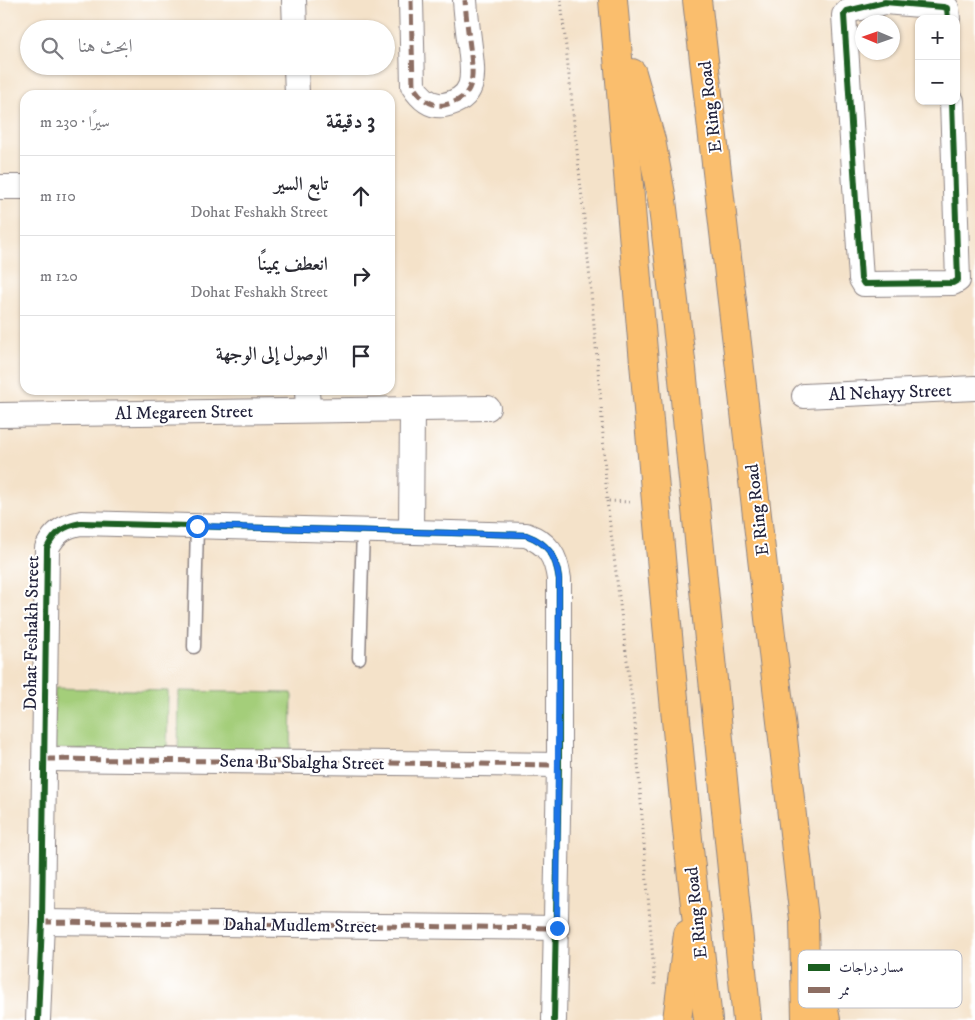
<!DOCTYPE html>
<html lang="ar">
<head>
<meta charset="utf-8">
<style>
	body { margin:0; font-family:"IM FELL DW Pica",Amiri,serif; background:#f7f7f7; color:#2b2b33; direction:rtl }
	.controls { position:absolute; right:15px; top:15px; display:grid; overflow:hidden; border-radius:10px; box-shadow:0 1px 4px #0004 }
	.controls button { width:45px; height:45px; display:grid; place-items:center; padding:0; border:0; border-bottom:1px solid #e1e1e2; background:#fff; color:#2b2b33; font:25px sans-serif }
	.compass { position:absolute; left:855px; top:15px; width:45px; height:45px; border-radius:50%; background:#fff; box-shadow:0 1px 4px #0004; rotate:272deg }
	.stop { position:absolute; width:15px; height:15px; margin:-11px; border:4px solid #1a73e8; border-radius:50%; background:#fff }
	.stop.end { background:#1a73e8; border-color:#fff; box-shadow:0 1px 5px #0008 }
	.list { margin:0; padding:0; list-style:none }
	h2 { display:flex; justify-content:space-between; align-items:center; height:65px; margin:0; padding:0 20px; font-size:21px }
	h2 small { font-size:16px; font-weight:400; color:#7c7c81 }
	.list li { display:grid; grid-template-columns:32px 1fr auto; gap:15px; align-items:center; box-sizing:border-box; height:80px; padding:0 20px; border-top:1px solid #e1e1e2 }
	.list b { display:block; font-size:19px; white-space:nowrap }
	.list p { margin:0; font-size:16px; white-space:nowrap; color:#7c7c81 }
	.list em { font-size:16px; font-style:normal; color:#7c7c81 }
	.icon { flex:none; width:28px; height:28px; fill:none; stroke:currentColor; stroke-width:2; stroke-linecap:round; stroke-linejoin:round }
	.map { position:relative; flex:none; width:975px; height:1020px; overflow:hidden; direction:ltr }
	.search { position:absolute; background:#fff; box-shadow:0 1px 4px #0004; left:20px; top:20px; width:375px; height:55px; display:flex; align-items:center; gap:12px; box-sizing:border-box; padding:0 18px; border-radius:28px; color:#7c7c81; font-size:19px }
	.panel { position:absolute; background:#fff; box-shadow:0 1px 4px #0004; left:20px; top:90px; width:375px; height:305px; border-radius:15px; direction:rtl }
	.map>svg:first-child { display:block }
	.green { fill:#a4ce7a; stroke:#63785a }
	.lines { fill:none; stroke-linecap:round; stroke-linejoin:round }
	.lane-casing { stroke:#8b8282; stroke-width:15 }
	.street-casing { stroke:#8b8282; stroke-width:26 }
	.primary-casing { stroke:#8b8282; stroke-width:30 }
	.path { stroke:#8b8282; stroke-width:3; stroke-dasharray:1 4; stroke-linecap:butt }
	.lane { stroke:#fff; stroke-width:12 }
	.street { stroke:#fff; stroke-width:24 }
	.primary { stroke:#fabe6d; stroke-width:28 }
	.quiet { stroke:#8d6e63; stroke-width:5; stroke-dasharray:10 5; stroke-linecap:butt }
	.cycleway-casing { stroke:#fff; stroke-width:9 }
	.cycleway { stroke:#1b5e20; stroke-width:6 }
	.route { stroke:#1a73e8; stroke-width:6 }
	.labels { text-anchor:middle; stroke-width:4; stroke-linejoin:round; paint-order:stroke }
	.street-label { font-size:18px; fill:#22223b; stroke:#fff }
	.key { fill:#fff; stroke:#bdbdc4; stroke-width:1 }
	.key-label { font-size:14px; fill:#22223b }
</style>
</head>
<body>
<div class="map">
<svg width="975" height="1020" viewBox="0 0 975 1020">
	<rect width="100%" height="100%" fill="#fff"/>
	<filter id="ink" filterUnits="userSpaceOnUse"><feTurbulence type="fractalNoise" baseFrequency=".02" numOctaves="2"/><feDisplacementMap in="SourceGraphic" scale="10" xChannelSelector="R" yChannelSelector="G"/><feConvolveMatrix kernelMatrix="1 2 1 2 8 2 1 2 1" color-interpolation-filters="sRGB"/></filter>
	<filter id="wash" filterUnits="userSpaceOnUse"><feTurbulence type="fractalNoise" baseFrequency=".0096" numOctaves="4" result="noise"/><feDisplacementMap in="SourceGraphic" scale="20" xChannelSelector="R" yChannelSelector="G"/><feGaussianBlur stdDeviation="1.12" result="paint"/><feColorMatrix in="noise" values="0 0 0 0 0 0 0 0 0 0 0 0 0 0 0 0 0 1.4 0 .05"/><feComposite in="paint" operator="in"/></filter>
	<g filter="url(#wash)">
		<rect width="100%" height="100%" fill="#f4e2c9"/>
		<g class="green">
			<polygon points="55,688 168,691 167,752 53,749"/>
			<polygon points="179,691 292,693 291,757 178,755"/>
		</g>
	</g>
	<g filter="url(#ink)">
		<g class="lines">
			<defs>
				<g id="lane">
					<polyline points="194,647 197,526"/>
					<polyline points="359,658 363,530"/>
				</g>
				<g id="street">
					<polyline points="294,0 295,29"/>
					<path d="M 411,0 L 413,86 C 420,97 430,107 444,105 C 478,98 473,74 470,47 C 468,31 466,16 465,0"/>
					<polyline points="948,19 947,8 943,7 885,2 847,11 844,15 861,279 864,284 953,283 958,280 952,101"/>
					<polyline points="296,66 297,95"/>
					<polyline points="0,187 25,187"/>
					<polyline points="307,390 308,410"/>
					<polyline points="804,396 975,388"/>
					<polyline points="0,415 488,408"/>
					<polyline points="411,531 412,409"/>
					<polyline points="45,759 559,765"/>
					<polyline points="42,922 557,928"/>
					<path d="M 38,1020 L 42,922 L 47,548 C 55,532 64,526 81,523 L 526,535 C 548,543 556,556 559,579 L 559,765 L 554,1020"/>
				</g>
				<g id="primary">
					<path d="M 613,0 C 643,340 668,681 708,1020"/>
					<polyline points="697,0 804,919 806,1020"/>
					<polyline points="632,73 651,140 662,200 682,369 747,1020"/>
					<polyline points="817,978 826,1020"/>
					<polyline points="677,1020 688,934"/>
				</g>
			</defs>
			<use href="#lane" class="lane-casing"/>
			<use href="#street" class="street-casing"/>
			<use href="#primary" class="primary-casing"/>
			<g class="path">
				<polyline points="561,0 586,236 601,403 607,501 633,502"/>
				<polyline points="607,501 635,724 655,987"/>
			</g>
			<use href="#lane" class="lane"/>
			<use href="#street" class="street"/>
			<use href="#primary" class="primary"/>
			<g class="quiet">
				<path d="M 411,0 L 413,86 C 420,97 430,107 444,105 C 478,98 473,74 470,47 C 468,31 466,16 465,0"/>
				<polyline points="45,759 559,765"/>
				<polyline points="42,922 557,928"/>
			</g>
			<defs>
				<g id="cycleway">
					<polyline points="948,19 947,8 943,7 885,2 847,11 844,15 861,279 864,284 953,283 958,280 952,101"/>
					<path d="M 38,1020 L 42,922 L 47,548 C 55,532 64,526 81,523 L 526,535 C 548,543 556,556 559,579 L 559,765 L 554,1020"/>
				</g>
			</defs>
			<use href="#cycleway" class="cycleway-casing"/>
			<use href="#cycleway" class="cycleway"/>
		</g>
	</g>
	<g class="lines" filter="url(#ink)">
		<path class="route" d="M 197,526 L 526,535 C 548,543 556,556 559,579 L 557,928"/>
	</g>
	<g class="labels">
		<g class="street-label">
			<text transform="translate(710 107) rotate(-97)" y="6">E Ring Road</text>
			<text transform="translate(890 392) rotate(-2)" y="6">Al Nehayy Street</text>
			<text transform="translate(184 412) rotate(-1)" y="6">Al Megareen Street</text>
			<text transform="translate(757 510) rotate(-97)" y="6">E Ring Road</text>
			<text transform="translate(31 633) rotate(-89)" y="6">Dohat Feshakh Street</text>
			<text transform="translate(302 762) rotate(1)" y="6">Sena Bu Sbalgha Street</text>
			<text transform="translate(696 913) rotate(-96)" y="6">E Ring Road</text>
			<text transform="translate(300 925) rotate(1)" y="6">Dahal Mudlem Street</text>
		</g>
	</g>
	<rect x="798" y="950" width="164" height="58" rx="8" class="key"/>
	<rect x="808" y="964" width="22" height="7" fill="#1b5e20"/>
	<rect x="808" y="987" width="22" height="6" fill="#8d6e63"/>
	<g class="key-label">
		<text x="839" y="972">مسار دراجات</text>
		<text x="839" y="995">ممر</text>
	</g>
</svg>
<div class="controls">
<button>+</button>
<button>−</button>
</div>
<svg class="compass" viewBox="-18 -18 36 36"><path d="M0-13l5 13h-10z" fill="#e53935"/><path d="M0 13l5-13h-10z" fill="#7c7c81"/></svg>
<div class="stop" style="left:197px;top:526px"></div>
<div class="stop end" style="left:557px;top:928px"></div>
<div class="search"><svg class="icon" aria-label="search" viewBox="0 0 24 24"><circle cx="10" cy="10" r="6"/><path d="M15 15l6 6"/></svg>ابحث هنا</div>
<section class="panel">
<h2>3 دقيقة<small>سيرًا · 230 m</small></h2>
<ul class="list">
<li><svg class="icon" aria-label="ahead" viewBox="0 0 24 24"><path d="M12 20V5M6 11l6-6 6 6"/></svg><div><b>تابع السير</b><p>Dohat Feshakh Street</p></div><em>110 m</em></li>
<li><svg class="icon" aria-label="right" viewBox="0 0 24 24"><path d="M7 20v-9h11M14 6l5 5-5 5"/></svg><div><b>انعطف يمينًا</b><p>Dohat Feshakh Street</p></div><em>120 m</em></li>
<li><svg class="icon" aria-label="arrive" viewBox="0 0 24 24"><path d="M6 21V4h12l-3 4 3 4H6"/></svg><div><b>الوصول إلى الوجهة</b></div></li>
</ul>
</section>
</div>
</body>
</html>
